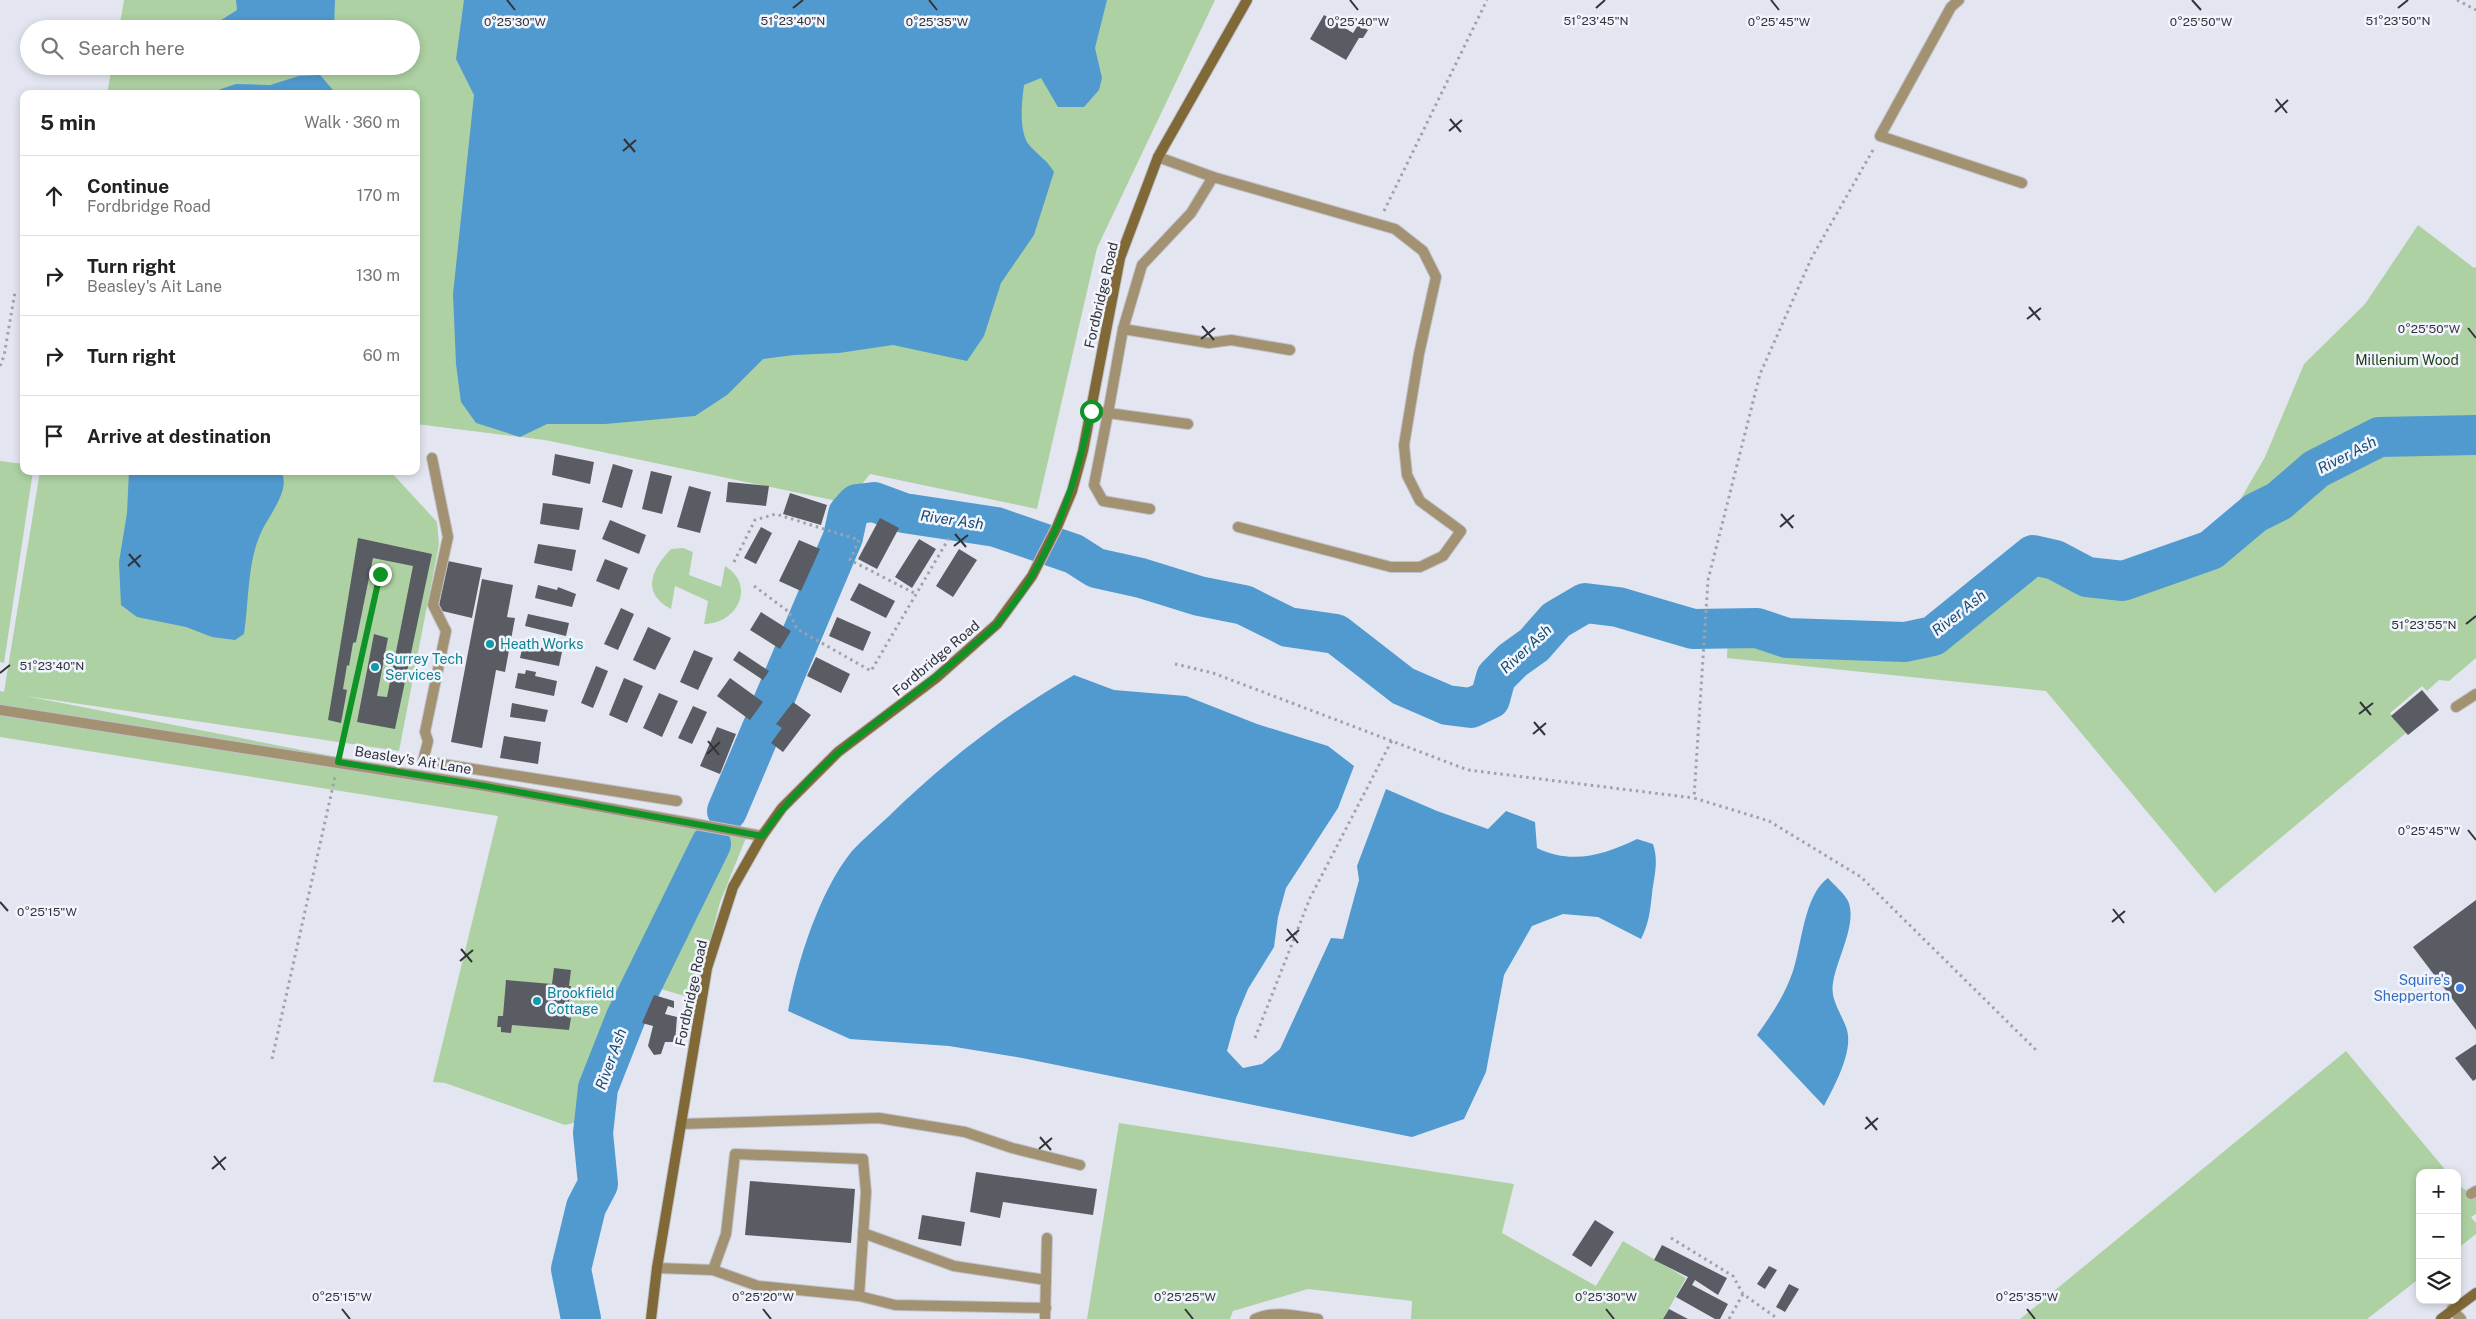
<!DOCTYPE html>
<html lang="en">
<head>
<meta charset="utf-8">
<style>
	body { margin:0; font-family:"Public Sans",sans-serif; background:#f6f6f6; color:#222 }
	.controls { position:absolute; right:15px; bottom:15px; display:grid; overflow:hidden; border-radius:10px; box-shadow:0 2px 8px #0003 }
	.controls button { width:45px; height:45px; display:grid; place-items:center; padding:0; border:0; border-bottom:1px solid #e0e0e0; background:#fff; color:#222; font:25px sans-serif }
	.stop { position:absolute; width:15px; height:15px; margin:-11px; border:4px solid #0d9326; border-radius:50%; background:#fff }
	.stop.end { background:#0d9326; border-color:#fff; box-shadow:0 1px 5px #0008 }
	.list { margin:0; padding:0; list-style:none }
	h2 { display:flex; justify-content:space-between; align-items:center; height:65px; margin:0; padding:0 20px; font-size:21px }
	h2 small { font-size:16px; font-weight:400; color:#767676 }
	.list li { display:grid; grid-template-columns:32px 1fr auto; gap:15px; align-items:center; box-sizing:border-box; height:80px; padding:0 20px; border-top:1px solid #e0e0e0 }
	.list b { display:block; font-size:19px; white-space:nowrap }
	.list p { margin:0; font-size:16px; white-space:nowrap; color:#767676 }
	.list em { font-size:16px; font-style:normal; color:#767676 }
	.icon { flex:none; width:28px; height:28px; fill:none; stroke:currentColor; stroke-width:2; stroke-linecap:round; stroke-linejoin:round }
	.map { position:relative; flex:none; width:2476px; height:1319px; overflow:hidden }
	.search { position:absolute; background:#fff; box-shadow:0 2px 8px #0003; left:20px; top:20px; width:400px; height:55px; display:flex; align-items:center; gap:12px; box-sizing:border-box; padding:0 18px; border-radius:28px; color:#767676; font-size:19px }
	.panel { position:absolute; background:#fff; box-shadow:0 2px 8px #0003; left:20px; top:90px; width:400px; height:385px; border-radius:10px }
	.map>svg:first-child { display:block }
	.green { fill:#add1a2 }
	.water { fill:#519ad0 }
	.lines { fill:none; stroke-linecap:round; stroke-linejoin:round }
	.river { stroke:#519ad0; stroke-width:40 }
	.building { fill:#5a5c64 }
	.lane-casing { stroke:#c0c2cb; stroke-width:12 }
	.street-casing { stroke:#c0c2cb; stroke-width:12 }
	.secondary-casing { stroke:#c0c2cb; stroke-width:12 }
	.path { stroke:#a0a2aa; stroke-width:3; stroke-dasharray:2.5 4; stroke-linecap:butt }
	.lane { stroke:#a29272; stroke-width:10 }
	.street { stroke:#a29272; stroke-width:10 }
	.secondary { stroke:#806937; stroke-width:10 }
	.route { stroke:#0d9326; stroke-width:6 }
	.ticks { fill:none; stroke:#323337; stroke-width:2 }
	.culture-dot { fill:#0f9aa8; stroke:#f1f4fd; stroke-width:2 }
	.shop-dot { fill:#3f7fe0; stroke:#f1f4fd; stroke-width:2 }
	.labels { text-anchor:middle; stroke-width:5; stroke-linejoin:round; paint-order:stroke }
	.street-label { font-size:14px; fill:#323337; stroke:#f1f4fd }
	.park-label { font-size:14px; fill:#1c3d0e; stroke:#f1f4fd }
	.culture-label { font-size:14px; fill:#0d838f; stroke:#f1f4fd; text-anchor:start }
	.shop-label { font-size:14px; fill:#366cbe; stroke:#f1f4fd; text-anchor:end }
	.water-label { font-size:15px; font-style:italic; fill:#164c71; stroke:#f1f4fd }
	.ticks-label { font-size:12px; text-anchor:middle; fill:#323337; stroke:#f1f4fd; stroke-width:5; stroke-linejoin:round; paint-order:stroke }
</style>
</head>
<body>
<div class="map">
<svg width="2476" height="1319" viewBox="0 0 2476 1319">
	<rect width="100%" height="100%" fill="#e3e6f0"/>
	<g class="green">
		<polygon points="124,0 1215,0 1097,248 1037,509 870,474 847,503 545,440 416,424 416,94 107,94 112,66 411,66 411,29 119,29"/>
		<polygon points="2418,225 2474,268 2476,267 2476,429 2381,430 2380,447 2476,443 2476,658 2449,681 2439,680 2427,691 2422,686 2390,713 2406,733 2215,893 2046,691 1727,658 1728,628 1757,628 1787,638 1905,642 1933,636 2033,555 2055,560 2087,577 2123,581 2211,550 2265,457 2304,364 2365,304"/>
		<polygon points="0,461 24,464 24,471 33,471 4,663 0,662"/>
		<polygon points="40,471 390,471 437,522 439,544 399,751 26,696 485,786 748,833 720,902 695,999 654,987 609,1085 610,1114 565,1125 445,1083 433,1082 498,816 0,737 0,691 4,692"/>
		<path d="M 683,548 L 693,552 L 689,575 L 721,587 L 725,566 C 757,586 737,624 704,624 L 708,601 L 675,586 L 671,609 C 641,593 651,570 671,549 Z"/>
		<polygon points="2346,1051 2448,1173 2420,1173 2420,1278 2367,1319 2020,1319"/>
		<polygon points="1119,1123 1514,1184 1502,1233 1596,1286 1623,1241 1686,1278 1663,1319 1411,1319 1412,1301 1308,1289 1233,1311 1230,1319 1087,1319"/>
		<polygon points="2457,1184 2476,1197 2476,1214 2471,1217 2476,1223 2476,1234 2457,1249"/>
	</g>
	<g class="water">
		<polygon points="236,0 335,0 334,29 220,29 212,26 237,10"/>
		<path d="M 464,0 L 1107,0 L 1095,48 L 1102,78 L 1099,90 L 1084,107 L 1058,107 L 1041,78 L 1024,85 C 1022,101 1018,133 1030,146 C 1039,156 1048,161 1054,172 L 1034,235 L 1001,283 L 984,336 L 967,361 L 893,345 L 839,353 L 794,355 L 763,359 L 727,395 L 695,416 L 605,424 L 547,424 L 520,437 L 476,423 L 461,402 L 456,364 L 453,294 L 474,95 L 456,59 Z"/>
		<polygon points="320,75 333,90 332,94 206,94 236,84 270,85 299,76"/>
		<path d="M 129,471 L 281,471 C 292,490 267,517 260,535 C 247,565 249,602 244,634 L 235,640 L 212,637 L 186,627 L 137,617 L 121,605 L 119,562 L 127,513 Z"/>
		<path d="M 1074,675 L 1114,690 L 1186,696 L 1257,724 L 1328,746 L 1354,766 L 1338,808 L 1286,888 L 1278,917 L 1274,947 L 1248,989 L 1236,1018 L 1227,1051 L 1243,1068 L 1262,1064 L 1280,1049 L 1331,938 L 1343,939 L 1359,880 L 1357,866 L 1386,789 L 1437,811 L 1488,829 L 1506,811 L 1535,822 L 1537,848 C 1572,865 1604,855 1637,839 L 1653,844 C 1659,862 1654,876 1652,894 C 1650,911 1649,923 1641,939 L 1598,917 L 1563,914 L 1532,926 L 1504,975 L 1486,1072 L 1464,1119 L 1412,1137 L 1022,1058 L 949,1046 L 850,1039 L 788,1011 C 798,960 819,892 852,851 C 863,839 876,828 888,817 C 943,763 1006,714 1074,675 Z"/>
		<path d="M 1828,878 C 1834,885 1844,893 1848,901 C 1858,923 1836,960 1833,983 C 1830,999 1841,1013 1846,1027 C 1855,1050 1834,1086 1824,1106 L 1757,1035 C 1772,1014 1785,995 1793,971 C 1802,944 1804,895 1828,878 Z"/>
	</g>
	<g class="lines">
		<g class="river">
			<polyline points="727,811 843,537 848,514 857,504 874,502 904,513 996,527 1074,554 1096,568 1141,578 1199,596 1244,605 1288,627 1336,634 1403,686 1447,705 1471,708 1490,699 1496,677 1513,660 1534,645 1556,620 1585,603 1618,607 1693,629 1757,628 1787,638 1905,642 1933,636 2033,555 2055,560 2087,577 2123,581 2211,550 2255,513 2279,501 2316,469 2379,437 2476,435"/>
			<polyline points="581,1319 571,1269 586,1207 598,1184 593,1133 598,1088 626,1017 711,844"/>
		</g>
	</g>
	<g class="building">
		<polygon points="1324,15 1353,33 1358,25 1368,30 1363,38 1359,38 1346,60 1310,39"/>
		<polygon points="555,454 594,462 590,484 552,475"/>
		<polygon points="613,464 633,470 622,508 602,502"/>
		<polygon points="651,471 672,476 662,514 642,509"/>
		<polygon points="728,482 769,486 766,506 726,502"/>
		<polygon points="689,486 711,492 700,533 677,527"/>
		<polygon points="790,493 827,505 821,525 783,514"/>
		<polygon points="543,503 583,508 579,530 540,524"/>
		<polygon points="880,518 899,528 877,569 858,559"/>
		<polygon points="610,520 646,535 639,554 602,539"/>
		<polygon points="761,527 772,533 756,564 744,558"/>
		<polygon points="358,538 432,554 395,729 357,722 374,634 388,638 377,696 387,697 413,566 373,558 356,642 353,643 349,666 347,665 343,689 347,690 341,723 328,720"/>
		<polygon points="919,539 936,549 912,588 895,577"/>
		<polygon points="799,540 820,549 801,591 779,581"/>
		<polygon points="538,544 576,550 572,571 534,563"/>
		<polygon points="959,549 977,560 953,597 936,586"/>
		<polygon points="605,559 628,568 619,590 596,581"/>
		<polygon points="448,561 482,568 472,618 438,610"/>
		<polygon points="482,579 513,585 507,617 515,618 505,672 496,670 482,748 451,742"/>
		<polygon points="859,583 895,601 886,618 850,600"/>
		<polygon points="538,585 557,590 558,587 576,594 572,607 535,598"/>
		<polygon points="621,608 634,614 618,650 604,644"/>
		<polygon points="761,612 791,631 780,649 750,630"/>
		<polygon points="528,614 569,623 566,636 525,626"/>
		<polygon points="837,617 871,632 863,651 829,636"/>
		<polygon points="648,627 671,638 655,670 633,660"/>
		<polygon points="523,644 562,652 559,666 520,658"/>
		<polygon points="694,650 713,658 698,690 680,682"/>
		<polygon points="739,651 769,671 763,680 733,660"/>
		<polygon points="816,657 850,674 841,693 807,676"/>
		<polygon points="596,666 608,671 593,708 581,703"/>
		<polygon points="526,670 536,672 535,676 557,681 554,696 515,688 518,673 525,674"/>
		<polygon points="624,678 643,686 627,723 609,715"/>
		<polygon points="730,678 763,702 750,720 717,696"/>
		<polygon points="2422,690 2439,710 2408,735 2391,716"/>
		<polygon points="659,693 678,701 662,737 643,728"/>
		<polygon points="793,702 811,715 783,752 771,743 782,728 776,724"/>
		<polygon points="512,703 548,710 545,722 510,717"/>
		<polygon points="693,706 707,712 692,744 678,738"/>
		<polygon points="717,727 736,734 720,774 700,766"/>
		<polygon points="504,736 541,742 538,764 500,758"/>
		<polygon points="2476,900 2476,1030 2413,947"/>
		<polygon points="554,968 571,970 569,986 571,986 567,1017 571,1018 569,1030 512,1025 511,1033 501,1032 501,1027 497,1027 498,1016 503,1016 506,980 552,984"/>
		<polygon points="654,995 674,1001 674,1008 668,1006 665,1014 677,1017 675,1042 665,1042 661,1054 654,1055 648,1046 653,1026 642,1023"/>
		<polygon points="2476,1044 2476,1079 2473,1081 2455,1058"/>
		<polygon points="976,1172 1097,1189 1093,1215 1003,1202 1000,1218 970,1212"/>
		<polygon points="750,1181 855,1189 851,1243 745,1235"/>
		<polygon points="922,1215 965,1222 961,1246 918,1239"/>
		<polygon points="1595,1220 1614,1232 1591,1267 1572,1255"/>
		<polygon points="1662,1245 1727,1278 1718,1295 1695,1280 1692,1285 1728,1304 1720,1319 1715,1319 1676,1297 1688,1277 1654,1260"/>
		<polygon points="1769,1266 1777,1270 1765,1289 1757,1284"/>
		<polygon points="1789,1284 1799,1289 1785,1312 1776,1307"/>
		<polygon points="1669,1309 1688,1319 1663,1319"/>
	</g>
	<g class="lines">
		<defs>
			<g id="lane">
				<polyline points="1959,0 1951,7 1880,136 2022,183"/>
				<polyline points="1158,157 1213,177 1395,229 1423,251 1436,277 1419,354 1404,445 1407,475 1420,501 1461,531 1443,556 1420,567 1391,567 1238,527"/>
				<polyline points="1123,329 1209,343 1231,340 1290,350"/>
				<polyline points="1091,411 1108,413 1094,485 1103,501 1150,509"/>
				<polyline points="1188,424 1108,413 1123,329 1142,265 1191,213 1213,177"/>
				<polyline points="432,458 448,537 433,605 446,631 425,732 428,741 423,761 677,801"/>
				<polyline points="2456,707 2476,694"/>
				<polyline points="681,1124 879,1118 965,1132 1012,1148 1080,1165"/>
				<polyline points="2471,1194 2476,1191"/>
				<polyline points="863,1233 954,1266 1046,1280"/>
				<polyline points="657,1268 713,1270 758,1286 859,1296 895,1305 1046,1308"/>
				<polyline points="713,1270 726,1234 735,1154 863,1159 866,1192 859,1296"/>
				<polyline points="1045,1319 1047,1238"/>
				<path d="M 1255,1319 C 1274,1310 1297,1316 1318,1319"/>
			</g>
			<g id="street">
				<polyline points="0,710 485,786 762,836"/>
				<polyline points="2452,1309 2461,1319"/>
			</g>
			<g id="secondary">
				<polyline points="651,1319 657,1268 707,968 733,887 762,836 782,808 838,752 936,678 997,624 1032,576 1057,527 1072,491 1083,451 1120,258 1158,157 1247,0"/>
				<polyline points="2441,1319 2476,1293"/>
			</g>
		</defs>
		<use href="#lane" class="lane-casing"/>
		<use href="#street" class="street-casing"/>
		<use href="#secondary" class="secondary-casing"/>
		<g class="path">
			<polyline points="2457,0 2476,10"/>
			<polyline points="1873,150 1812,257 1760,374 1708,580 1694,798 1769,821 1861,877 2036,1050"/>
			<polyline points="1384,211 1487,0"/>
			<polyline points="0,366 4,356 15,292"/>
			<polyline points="734,562 755,520 776,514 859,540 850,560 916,594"/>
			<polyline points="754,586 789,612 797,629 871,671 949,538"/>
			<polyline points="1175,664 1213,673 1468,770 1694,798"/>
			<polyline points="340,749 380,574"/>
			<polyline points="1255,1038 1310,898 1392,740"/>
			<polyline points="272,1059 335,777"/>
			<polyline points="2417,1234 2420,1232"/>
			<polyline points="1671,1238 1733,1276 1743,1294 1778,1319"/>
			<polyline points="1729,1319 1743,1294"/>
		</g>
		<use href="#lane" class="lane"/>
		<use href="#street" class="street"/>
		<use href="#secondary" class="secondary"/>
	</g>
	<g class="lines">
		<path class="route" d="M 380,574 L 338,762 L 485,786 L 762,836 C 784,805 810,777 839,752 C 882,715 930,685 972,646 C 981,639 990,632 998,623 C 1050,564 1076,487 1091,411"/>
	</g>
	<path class="ticks" d="M 507,0 L 515,10M 929,0 L 937,10M 1350,0 L 1358,10M 1771,0 L 1779,10M 2192,0 L 2201,10M 793,8 L 803,0M 1596,8 L 1605,0M 2398,8 L 2408,0M 2276,99 L 2287,113M 2275,112 L 2288,100M 1450,119 L 1461,132M 1449,131 L 1462,120M 624,139 L 635,152M 623,151 L 636,140M 2029,307 L 2040,320M 2027,319 L 2041,308M 1202,326 L 1214,340M 2468,328 L 2476,338M 1201,339 L 1215,328M 1781,514 L 1793,528M 1780,527 L 1794,515M 955,534 L 966,547M 954,546 L 968,535M 129,554 L 140,567M 128,566 L 141,555M 2466,624 L 2476,616M 0,673 L 10,665M 2360,702 L 2371,715M 2359,714 L 2373,703M 1534,722 L 1545,735M 1533,734 L 1546,723M 708,741 L 719,755M 707,754 L 720,742M 2468,830 L 2476,840M 0,902 L 8,911M 2113,909 L 2124,923M 2112,922 L 2125,911M 1287,929 L 1298,943M 1286,941 L 1299,930M 461,949 L 472,962M 460,961 L 473,950M 1866,1117 L 1877,1130M 1865,1129 L 1878,1118M 1040,1137 L 1051,1150M 1039,1149 L 1052,1138M 214,1156 L 225,1170M 212,1169 L 226,1157M 342,1309 L 350,1319M 763,1309 L 771,1319M 1185,1309 L 1193,1319M 1606,1309 L 1614,1319M 2027,1309 L 2035,1319"/>
	<g class="culture-dot">
		<circle cx="490" cy="644" r="5"/>
		<circle cx="375" cy="667" r="5"/>
		<circle cx="537" cy="1001" r="5"/>
	</g>
	<circle class="shop-dot" cx="2460" cy="988" r="5"/>
	<g class="labels">
		<g class="street-label">
			<text transform="translate(1101 295) rotate(-77)" y="5">Fordbridge Road</text>
			<text transform="translate(936 658) rotate(-40)" y="5">Fordbridge Road</text>
			<text transform="translate(413 760) rotate(9)" y="5">Beasley's Ait Lane</text>
			<text transform="translate(691 993) rotate(-78)" y="5">Fordbridge Road</text>
		</g>
		<g class="park-label">
			<text x="2407" y="365">Millenium Wood</text>
		</g>
		<g class="culture-label">
			<text x="500" y="649">Heath Works</text>
			<text x="385" y="664">Surrey Tech<tspan x="385" dy="16">Services</tspan></text>
			<text x="547" y="998">Brookfield<tspan x="547" dy="16">Cottage</tspan></text>
		</g>
		<g class="shop-label">
			<text x="2450" y="985">Squire's<tspan x="2450" dy="16">Shepperton</tspan></text>
		</g>
		<g class="water-label">
			<text transform="translate(2347 455) rotate(-27)" y="5">River Ash</text>
			<text transform="translate(952 520) rotate(8)" y="5">River Ash</text>
			<text transform="translate(1959 613) rotate(-38)" y="5">River Ash</text>
			<text transform="translate(1526 649) rotate(-43)" y="5">River Ash</text>
			<text transform="translate(611 1059) rotate(-70)" y="5">River Ash</text>
		</g>
	</g>
	<g class="ticks-label">
		<text x="793" y="25">51°23'40"N</text>
		<text x="1596" y="25">51°23'45"N</text>
		<text x="2398" y="25">51°23'50"N</text>
		<text x="515" y="26">0°25'30"W</text>
		<text x="1358" y="26">0°25'40"W</text>
		<text x="937" y="26">0°25'35"W</text>
		<text x="1779" y="26">0°25'45"W</text>
		<text x="2201" y="26">0°25'50"W</text>
		<text x="2429" y="333">0°25'50"W</text>
		<text x="2424" y="629">51°23'55"N</text>
		<text x="52" y="670">51°23'40"N</text>
		<text x="2429" y="835">0°25'45"W</text>
		<text x="47" y="916">0°25'15"W</text>
		<text x="342" y="1301">0°25'15"W</text>
		<text x="763" y="1301">0°25'20"W</text>
		<text x="1185" y="1301">0°25'25"W</text>
		<text x="1606" y="1301">0°25'30"W</text>
		<text x="2027" y="1301">0°25'35"W</text>
	</g>
</svg>
<div class="controls">
<button>+</button>
<button>−</button>
<button><svg class="icon" aria-label="layers" viewBox="0 0 24 24"><path d="M12 4l9 5-9 5-9-5zM3 14l9 5 9-5"/></svg></button>
</div>
<div class="stop" style="left:1091px;top:411px"></div>
<div class="stop end" style="left:380px;top:574px"></div>
<div class="search"><svg class="icon" aria-label="search" viewBox="0 0 24 24"><circle cx="10" cy="10" r="6"/><path d="M15 15l6 6"/></svg>Search here</div>
<section class="panel">
<h2>5 min<small>Walk · 360 m</small></h2>
<ul class="list">
<li><svg class="icon" aria-label="ahead" viewBox="0 0 24 24"><path d="M12 20V5M6 11l6-6 6 6"/></svg><div><b>Continue</b><p>Fordbridge Road</p></div><em>170 m</em></li>
<li><svg class="icon" aria-label="right" viewBox="0 0 24 24"><path d="M7 20v-9h11M14 6l5 5-5 5"/></svg><div><b>Turn right</b><p>Beasley's Ait Lane</p></div><em>130 m</em></li>
<li><svg class="icon" aria-label="right" viewBox="0 0 24 24"><path d="M7 20v-9h11M14 6l5 5-5 5"/></svg><div><b>Turn right</b></div><em>60 m</em></li>
<li><svg class="icon" aria-label="arrive" viewBox="0 0 24 24"><path d="M6 21V4h12l-3 4 3 4H6"/></svg><div><b>Arrive at destination</b></div></li>
</ul>
</section>
</div>
</body>
</html>
